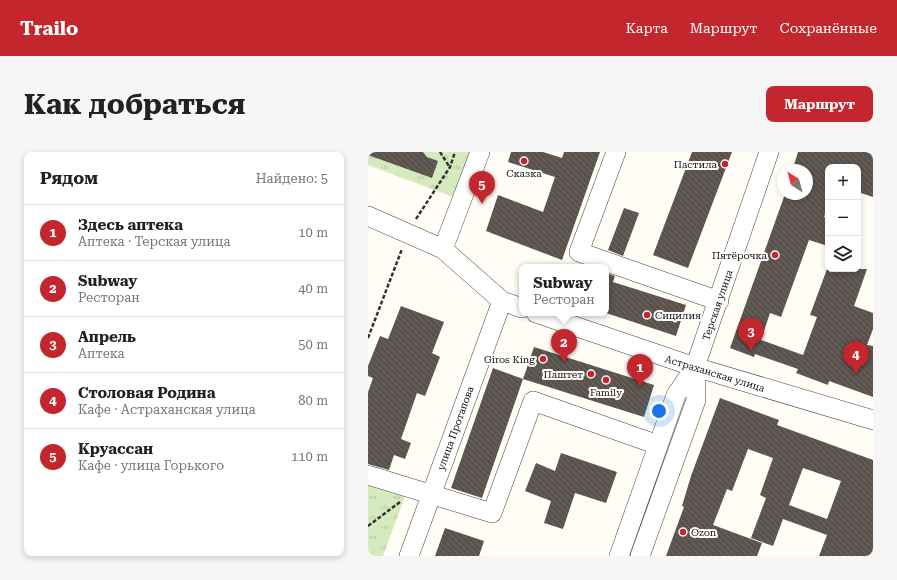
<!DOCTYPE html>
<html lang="ru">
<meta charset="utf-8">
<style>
body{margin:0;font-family:"Roboto Serif",serif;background:#f6f6f6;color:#222}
.controls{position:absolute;right:12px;top:12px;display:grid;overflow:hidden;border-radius:8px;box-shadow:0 2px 6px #0003}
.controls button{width:36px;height:36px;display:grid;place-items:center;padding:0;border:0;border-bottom:1px solid #e0e0e0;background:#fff;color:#222;font:20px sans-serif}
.compass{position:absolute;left:409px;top:12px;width:36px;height:36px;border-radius:50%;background:#fff;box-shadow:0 2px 6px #0003;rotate:324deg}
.you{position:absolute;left:291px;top:259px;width:14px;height:14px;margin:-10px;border:3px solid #fff;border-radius:50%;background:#1a73e8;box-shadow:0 0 0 6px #1a73e833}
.badge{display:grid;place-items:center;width:26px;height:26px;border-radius:50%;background:#c4262e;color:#fff;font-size:13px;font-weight:700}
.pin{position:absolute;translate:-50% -33px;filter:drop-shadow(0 1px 2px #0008)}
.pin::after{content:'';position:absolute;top:21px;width:14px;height:12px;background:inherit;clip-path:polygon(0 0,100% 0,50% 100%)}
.popup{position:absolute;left:151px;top:112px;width:90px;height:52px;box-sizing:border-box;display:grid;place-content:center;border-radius:8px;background:#fff;filter:drop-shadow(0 1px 3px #0005);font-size:13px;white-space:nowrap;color:#767676}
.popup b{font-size:15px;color:#222}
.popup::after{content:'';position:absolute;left:50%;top:100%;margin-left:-8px;border:8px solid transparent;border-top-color:#fff}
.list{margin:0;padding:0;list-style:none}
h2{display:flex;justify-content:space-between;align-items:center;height:52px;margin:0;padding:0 16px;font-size:17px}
h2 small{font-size:13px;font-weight:400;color:#767676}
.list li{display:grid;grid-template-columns:26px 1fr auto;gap:12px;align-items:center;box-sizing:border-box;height:56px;padding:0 16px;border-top:1px solid #e0e0e0}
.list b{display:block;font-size:15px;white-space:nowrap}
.list p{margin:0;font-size:13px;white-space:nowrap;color:#767676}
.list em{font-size:13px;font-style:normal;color:#767676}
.icon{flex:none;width:22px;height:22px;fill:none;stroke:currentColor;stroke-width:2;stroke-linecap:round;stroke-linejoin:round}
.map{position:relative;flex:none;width:505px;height:404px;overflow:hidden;border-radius:8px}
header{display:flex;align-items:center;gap:24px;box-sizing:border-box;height:56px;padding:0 20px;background:#c4262e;color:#fff}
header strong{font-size:19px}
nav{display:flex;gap:22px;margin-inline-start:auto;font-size:14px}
.intro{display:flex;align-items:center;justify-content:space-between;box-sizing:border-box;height:96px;padding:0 24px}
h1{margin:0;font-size:28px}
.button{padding:10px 18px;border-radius:8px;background:#c4262e;color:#fff;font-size:14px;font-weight:700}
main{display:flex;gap:24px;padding:0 24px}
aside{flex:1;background:#fff;border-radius:8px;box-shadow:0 2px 6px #0003}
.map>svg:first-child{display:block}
.park{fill:url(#park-tufts)}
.building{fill:url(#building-back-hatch);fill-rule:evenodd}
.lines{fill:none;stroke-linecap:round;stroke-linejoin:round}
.minor-casing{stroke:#444;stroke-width:20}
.path{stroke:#333;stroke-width:2.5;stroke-dasharray:4 2;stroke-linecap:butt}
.minor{stroke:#fff;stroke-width:19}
.poi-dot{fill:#c4262e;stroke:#fff;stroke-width:1.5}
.labels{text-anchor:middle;stroke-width:4;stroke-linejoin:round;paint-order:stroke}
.poi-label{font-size:10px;fill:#111;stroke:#fff;text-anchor:end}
.street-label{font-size:10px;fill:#111;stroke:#fff}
</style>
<header>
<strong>Trailo</strong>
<nav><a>Карта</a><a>Маршрут</a><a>Сохранённые</a></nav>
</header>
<div class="intro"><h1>Как добраться</h1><a class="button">Маршрут</a></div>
<main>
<aside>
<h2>Рядом<small>Найдено: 5</small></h2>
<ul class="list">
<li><span class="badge">1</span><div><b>Здесь аптека</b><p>Аптека · Терская улица</p></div><em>10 m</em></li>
<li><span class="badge">2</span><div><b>Subway</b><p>Ресторан</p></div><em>40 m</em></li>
<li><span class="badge">3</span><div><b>Апрель</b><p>Аптека</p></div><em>50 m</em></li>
<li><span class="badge">4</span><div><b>Столовая Родина</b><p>Кафе · Астраханская улица</p></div><em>80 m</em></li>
<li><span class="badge">5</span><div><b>Круассан</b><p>Кафе · улица Горького</p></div><em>110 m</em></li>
</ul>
</aside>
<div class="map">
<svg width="505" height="404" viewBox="0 0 505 404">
<defs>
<pattern id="park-tufts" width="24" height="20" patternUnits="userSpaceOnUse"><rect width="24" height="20" fill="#d5ebbd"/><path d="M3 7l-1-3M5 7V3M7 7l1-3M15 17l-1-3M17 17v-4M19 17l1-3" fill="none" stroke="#b6c8a1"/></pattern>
<pattern id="building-back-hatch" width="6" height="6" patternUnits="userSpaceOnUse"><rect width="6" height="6" fill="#5a524d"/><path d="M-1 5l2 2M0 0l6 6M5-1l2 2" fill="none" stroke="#6d6662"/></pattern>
</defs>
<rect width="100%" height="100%" fill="#fffdf5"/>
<!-- park -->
<path class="park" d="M0,0h112l-19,48 -93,-35z
M0,331l37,13 -22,60h-15z"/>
<!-- building -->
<path class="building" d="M0,0h55l4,5 11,4 -6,17 -64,-23z
M143,0h32l19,6 2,-6h36l-38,108 -76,-29 12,-36 45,17 12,-35 -47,-15z
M324,0h40l-44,116 -35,-13z
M430,0h69l6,2v43l-15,-5v-25h-30v38l-4,12 4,1v28l-19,-6 -28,77 -11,-4 -9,27 42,15 14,-38 -7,-2 17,-46h40l-13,37 19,7v16l-6,16 6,1v51l-44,-16 -1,4 -32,-12 2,-4 -43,-15 -1,3 -24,-9 55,-154h22v-24l-14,-2z
M256,56l15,5 -16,43 -15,-6z
M238,121l9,3 -2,6 73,23 -10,31 -70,-23z
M33,154l43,16 -12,31 8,4 -15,39 -8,-3 -16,46 10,4 -6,16 -11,-4 -5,15 -21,-6v-72l5,-14 -5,-2v-10l12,-30 8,3z
M166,195l120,38 -10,32 -121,-38z
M125,216l30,11 -41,119 -31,-10z
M352,246l59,22 -2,5 96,35v96h-54l8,-21 -44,-16 -10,27 -22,-8 15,-40 -6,-3 13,-37 -25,-9 -16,42 -5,-2 -14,36 49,18 -5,13h-91l18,-49 -2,-1 9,-30zM435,316l38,13 -14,38 -38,-14z
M193,301l56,19 -11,31 -31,-10 -12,36 -19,-6 7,-22 -26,-10 11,-28 19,8z
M77,376l39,13 -5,15h-44z"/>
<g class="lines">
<defs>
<path id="minor" d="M248,0l-37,100 140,49
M0,64l75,33 59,52 20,7
M75,97l37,-97
M168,161l159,54 178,53
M0,323l124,38 41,-112 125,44
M41,404l93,-255
M251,404l57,-161 19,-28 74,-215
M272,404l56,-156 -1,-33"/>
</defs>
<!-- minor casing -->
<use href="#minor" class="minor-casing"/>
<!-- path -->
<path class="path" d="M72,0l9,14
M48,67l34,-52 5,-15
M0,186l34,-89
M0,374l32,-24"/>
<!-- minor -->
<use href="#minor" class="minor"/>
</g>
<!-- markers -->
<g class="poi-dot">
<circle cx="156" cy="9" r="4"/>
<circle cx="357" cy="12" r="4"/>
<circle cx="407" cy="103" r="4"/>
<circle cx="279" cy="163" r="4"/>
<circle cx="175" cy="207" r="4"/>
<circle cx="223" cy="222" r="4"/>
<circle cx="238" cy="228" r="4"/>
<circle cx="315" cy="380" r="4"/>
</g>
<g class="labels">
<!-- poi labels -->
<g class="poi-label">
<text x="349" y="16">Пастила</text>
<text x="156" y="25" text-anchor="middle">Сказка</text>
<text x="399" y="107">Пятёрочка</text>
<text x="287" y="167" text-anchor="start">Сицилия</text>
<text x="167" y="211">Giros King</text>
<text x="215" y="226">Паштет</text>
<text x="238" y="244" text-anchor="middle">Family</text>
<text x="323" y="384" text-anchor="start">Ozon</text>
</g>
<!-- street labels -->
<g class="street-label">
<text transform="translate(349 153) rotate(-71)" y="4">Терская улица</text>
<text transform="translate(347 221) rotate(17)" y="4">Астраханская улица</text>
<text transform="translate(87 276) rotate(-70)" y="4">улица Протапова</text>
</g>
</g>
</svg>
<div class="controls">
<button>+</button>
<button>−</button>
<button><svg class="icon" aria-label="layers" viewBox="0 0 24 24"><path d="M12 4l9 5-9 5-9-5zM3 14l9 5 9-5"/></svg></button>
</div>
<svg class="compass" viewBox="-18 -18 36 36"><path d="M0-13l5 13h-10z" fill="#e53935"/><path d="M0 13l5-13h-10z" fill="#767676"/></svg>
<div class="you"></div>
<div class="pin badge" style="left:272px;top:235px">1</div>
<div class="pin badge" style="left:196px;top:210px">2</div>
<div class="popup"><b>Subway</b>Ресторан</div>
<div class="pin badge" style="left:383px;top:199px">3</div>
<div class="pin badge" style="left:488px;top:222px">4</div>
<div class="pin badge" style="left:114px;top:52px">5</div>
</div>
</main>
